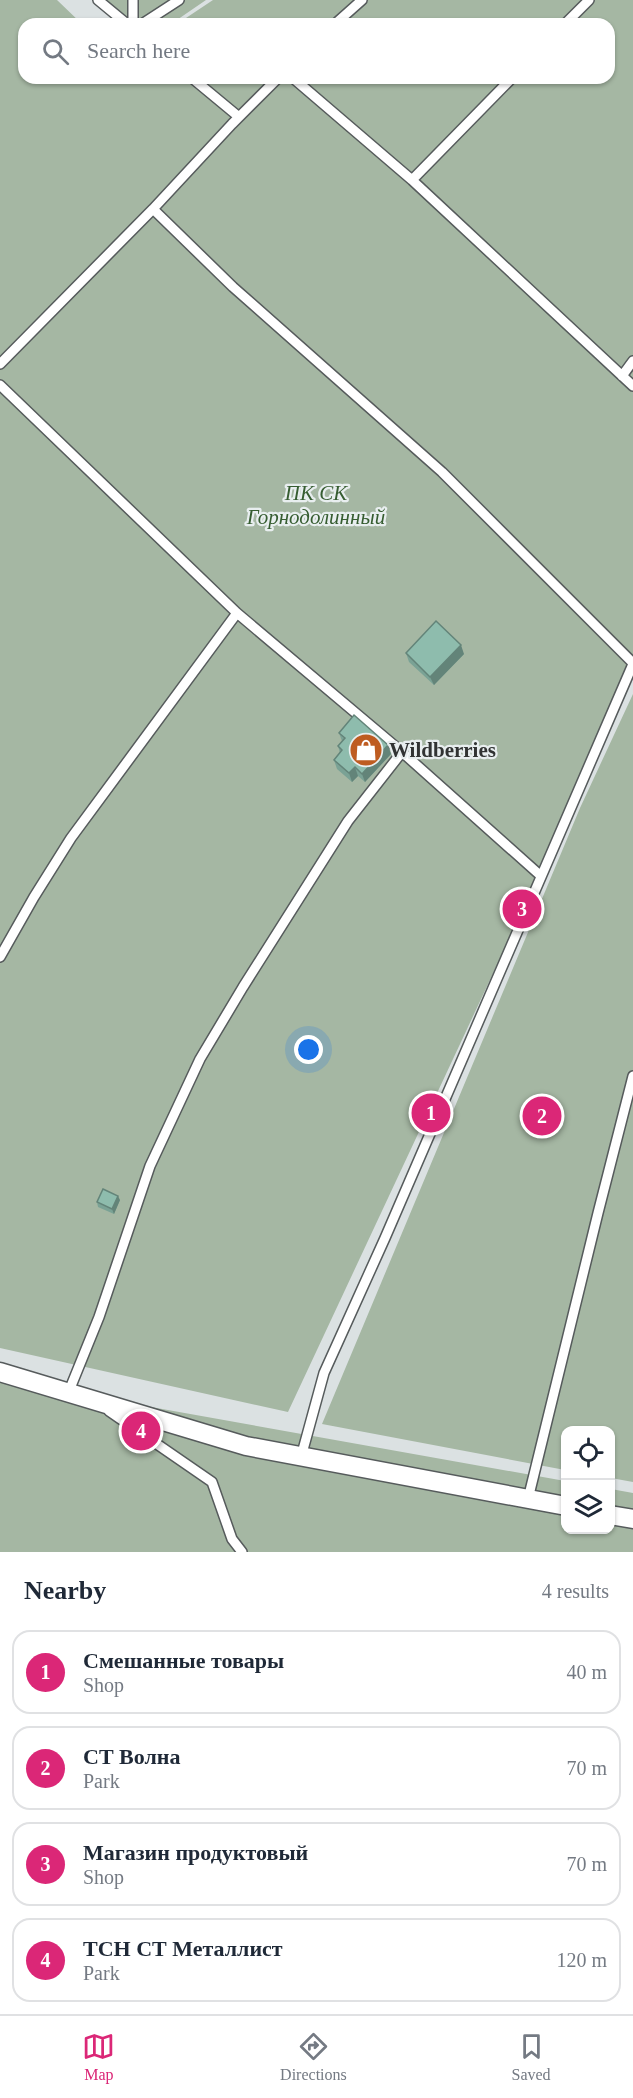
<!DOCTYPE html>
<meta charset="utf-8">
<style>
body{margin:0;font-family:Georgia,serif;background:#f6f6f7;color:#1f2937}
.controls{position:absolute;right:18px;bottom:18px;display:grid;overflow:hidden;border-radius:12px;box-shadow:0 2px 4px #0004}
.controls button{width:54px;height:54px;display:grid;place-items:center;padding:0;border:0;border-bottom:2px solid #e0e1e3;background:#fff;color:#1f2937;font:30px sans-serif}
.you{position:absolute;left:309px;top:1050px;width:21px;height:21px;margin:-15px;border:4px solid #fff;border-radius:50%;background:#1a73e8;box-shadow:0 0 0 9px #1a73e833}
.badge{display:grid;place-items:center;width:39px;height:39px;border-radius:50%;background:#db2777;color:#fff;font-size:20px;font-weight:700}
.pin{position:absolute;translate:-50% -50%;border:3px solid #fff;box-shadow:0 2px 6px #0006}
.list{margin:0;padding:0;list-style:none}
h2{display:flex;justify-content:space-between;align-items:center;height:78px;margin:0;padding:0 24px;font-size:26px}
h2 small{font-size:20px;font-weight:400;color:#747a83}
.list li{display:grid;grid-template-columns:39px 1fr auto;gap:18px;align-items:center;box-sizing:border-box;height:84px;margin:0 12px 12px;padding:0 12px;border:2px solid #e0e1e3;border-radius:18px}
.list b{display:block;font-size:22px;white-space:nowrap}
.list p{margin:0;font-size:20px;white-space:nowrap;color:#747a83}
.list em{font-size:20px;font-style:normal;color:#747a83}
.icon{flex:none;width:33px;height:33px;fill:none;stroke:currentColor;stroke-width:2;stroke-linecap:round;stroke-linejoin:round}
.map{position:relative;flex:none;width:633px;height:1552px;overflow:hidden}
.search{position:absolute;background:#fff;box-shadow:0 2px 4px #0004;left:18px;right:18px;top:18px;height:66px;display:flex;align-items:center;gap:15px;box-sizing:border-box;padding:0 21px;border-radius:18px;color:#747a83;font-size:22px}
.sheet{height:462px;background:#fff}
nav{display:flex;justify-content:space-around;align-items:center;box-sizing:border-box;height:84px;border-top:2px solid #e0e1e3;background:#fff;font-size:16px;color:#747a83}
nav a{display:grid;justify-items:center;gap:3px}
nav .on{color:#db2777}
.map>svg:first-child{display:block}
.green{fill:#a5b7a3}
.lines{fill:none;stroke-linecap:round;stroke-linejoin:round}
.lane-casing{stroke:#565b5c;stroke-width:12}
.street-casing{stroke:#565b5c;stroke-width:21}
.lane{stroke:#fff;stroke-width:9}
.street{stroke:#fff;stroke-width:18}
.wall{fill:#7aa295}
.shaded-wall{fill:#638479}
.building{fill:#8ebcad;stroke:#638479;stroke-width:1.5}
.labels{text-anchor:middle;stroke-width:4.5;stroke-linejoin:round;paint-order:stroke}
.park-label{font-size:21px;font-style:italic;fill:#365d31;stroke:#e8eeef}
.poi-label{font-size:21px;font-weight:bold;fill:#313333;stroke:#e8eeef;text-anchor:start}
</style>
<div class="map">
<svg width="633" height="1552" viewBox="0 0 633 1552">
<rect width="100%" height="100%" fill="#dbe1e2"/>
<!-- green -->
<path class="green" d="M0,0h57l25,24h-58v54h585v-54h-432l36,-24h420v674l-345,738 -288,-64z
M93,0h113l-35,24h-46z
M633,694v788l-22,-4 -1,-48h-44l-1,40 -243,-46 258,-616z
M0,1380l565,101 1,49h44l1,-41 22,4v59h-633z"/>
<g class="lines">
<defs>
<path id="lane" d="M98,0l29,24
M133,0v24
M142,24l37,-24
M335,24l27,-24
M565,24l24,-24
M192,78l47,39
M293,78l119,102 221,206
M412,180l100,-102
M153,209l80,78 209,185 191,191
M0,364l153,-155 79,-85 46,-46
M622,376l11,-15
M0,385l237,228 165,139 139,124
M0,957l34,-60 37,-59 166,-225
M69,1391l30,-74 51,-151 50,-107 43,-72 105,-166 54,-69
M109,1411l103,71 20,57 10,13
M301,1457l23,-84 61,-135 248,-574
M528,1499l70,-286 35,-137"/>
<path id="street" d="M0,1372l246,74 320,60
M610,1515l23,4"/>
</defs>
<!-- lane casing -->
<use href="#lane" class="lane-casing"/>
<!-- street casing -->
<use href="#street" class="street-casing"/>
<!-- lane -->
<use href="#lane" class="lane"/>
<!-- street -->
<use href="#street" class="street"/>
</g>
<!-- wall -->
<path class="wall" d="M406,653l58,1 -30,31 -25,-23z
M339,733l52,21 -26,28 -7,-6 -6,6 -15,-13 -3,-9 6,-7 -2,-7 4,-5z
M120,1200l-6,14 -16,-7 -1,-5z"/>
<!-- shaded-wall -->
<path class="shaded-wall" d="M461,645l3,9 -30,31 -4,-8z
M388,745l3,9 -26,28 -3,-8z
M355,767l3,9 -6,6 -3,-9z
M118,1196l2,4 -6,14 -2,-5z"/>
<!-- building -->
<path class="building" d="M436,621l25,24 -31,32 -24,-24z
M354,715l34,30 -26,29 -7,-7 -6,6 -15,-13 8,-10 -4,-4 7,-8 -6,-5z
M103,1189l15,7 -6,13 -15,-7z"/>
<!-- icons -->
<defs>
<symbol id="shop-disc" viewBox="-11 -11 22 22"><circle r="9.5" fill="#be5c21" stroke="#e8eeef"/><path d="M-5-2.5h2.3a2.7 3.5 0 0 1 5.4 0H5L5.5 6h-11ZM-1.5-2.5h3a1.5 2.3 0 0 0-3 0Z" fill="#fff"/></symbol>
</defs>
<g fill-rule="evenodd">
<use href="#shop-disc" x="347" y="731" width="38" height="38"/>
</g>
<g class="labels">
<!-- park labels -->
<g class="park-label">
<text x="316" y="500">ПК СК<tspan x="316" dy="24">Горнодолинный</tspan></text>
</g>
<!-- poi labels -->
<g class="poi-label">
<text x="389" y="757">Wildberries</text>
</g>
</g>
</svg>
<div class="controls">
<button><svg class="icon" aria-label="locate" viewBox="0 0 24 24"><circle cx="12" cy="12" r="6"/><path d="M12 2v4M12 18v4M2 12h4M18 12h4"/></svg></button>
<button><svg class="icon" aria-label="layers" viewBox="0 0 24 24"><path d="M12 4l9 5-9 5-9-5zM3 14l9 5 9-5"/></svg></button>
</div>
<div class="you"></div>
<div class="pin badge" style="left:431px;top:1113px">1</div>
<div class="pin badge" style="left:542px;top:1116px">2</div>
<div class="pin badge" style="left:522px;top:909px">3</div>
<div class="pin badge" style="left:141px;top:1431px">4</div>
<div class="search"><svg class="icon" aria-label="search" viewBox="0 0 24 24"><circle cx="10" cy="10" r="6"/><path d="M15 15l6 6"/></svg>Search here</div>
</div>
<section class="sheet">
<h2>Nearby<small>4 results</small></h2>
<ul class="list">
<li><span class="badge">1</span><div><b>Смешанные товары</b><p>Shop</p></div><em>40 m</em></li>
<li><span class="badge">2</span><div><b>СТ Волна</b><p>Park</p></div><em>70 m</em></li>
<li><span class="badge">3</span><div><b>Магазин продуктовый</b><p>Shop</p></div><em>70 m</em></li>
<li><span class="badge">4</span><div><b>ТСН СТ Металлист</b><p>Park</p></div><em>120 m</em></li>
</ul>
</section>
<nav>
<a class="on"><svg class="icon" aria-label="map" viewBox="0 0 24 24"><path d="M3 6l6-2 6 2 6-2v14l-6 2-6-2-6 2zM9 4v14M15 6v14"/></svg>Map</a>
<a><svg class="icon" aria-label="directions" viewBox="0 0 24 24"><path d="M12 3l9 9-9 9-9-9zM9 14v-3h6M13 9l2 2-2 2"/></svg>Directions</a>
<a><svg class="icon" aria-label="saved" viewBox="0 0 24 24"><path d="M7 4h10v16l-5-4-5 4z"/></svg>Saved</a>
</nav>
